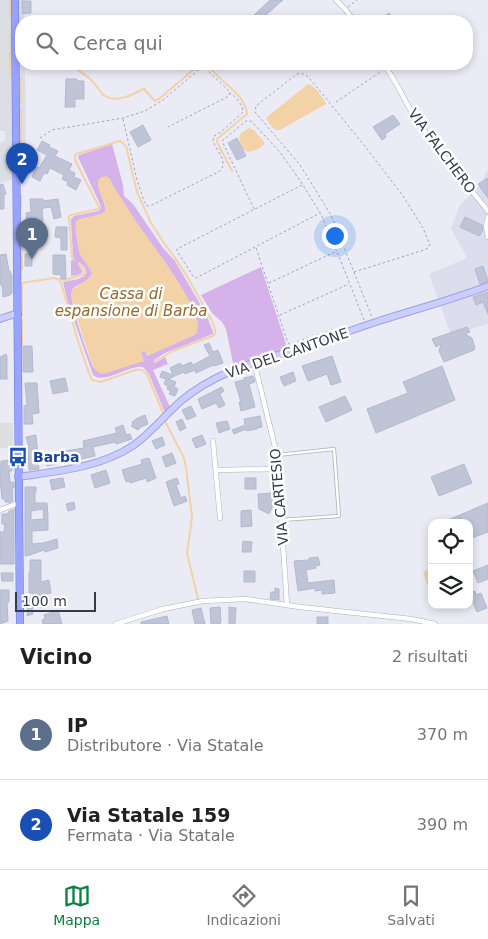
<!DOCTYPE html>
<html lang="it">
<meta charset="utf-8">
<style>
body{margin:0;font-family:"DejaVu Sans",sans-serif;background:#f2f2f2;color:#202124}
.controls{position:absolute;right:15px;bottom:15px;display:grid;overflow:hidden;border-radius:10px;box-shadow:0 2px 8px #0003}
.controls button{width:45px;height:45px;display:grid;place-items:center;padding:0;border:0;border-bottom:1px solid #e0e0e0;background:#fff;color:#202124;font:25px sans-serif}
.scale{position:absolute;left:15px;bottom:12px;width:81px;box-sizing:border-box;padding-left:5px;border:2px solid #373b49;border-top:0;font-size:14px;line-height:18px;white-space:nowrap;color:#373b49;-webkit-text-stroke:4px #fff;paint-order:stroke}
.you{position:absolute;left:334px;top:235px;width:18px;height:18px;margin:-12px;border:4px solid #fff;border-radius:50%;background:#1a73e8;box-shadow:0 0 0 8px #1a73e833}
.badge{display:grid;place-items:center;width:32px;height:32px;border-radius:50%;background:#0b8043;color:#fff;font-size:16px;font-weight:700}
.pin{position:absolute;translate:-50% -41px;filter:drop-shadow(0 1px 2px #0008)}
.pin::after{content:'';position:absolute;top:26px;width:18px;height:15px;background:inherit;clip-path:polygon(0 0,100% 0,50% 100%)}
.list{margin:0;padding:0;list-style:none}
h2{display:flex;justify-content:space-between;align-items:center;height:65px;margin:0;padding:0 20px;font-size:21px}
h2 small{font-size:16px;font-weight:400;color:#757577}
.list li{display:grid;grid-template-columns:32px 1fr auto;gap:15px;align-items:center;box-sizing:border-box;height:90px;padding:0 20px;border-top:1px solid #e0e0e0}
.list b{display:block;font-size:19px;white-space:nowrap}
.list p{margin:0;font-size:16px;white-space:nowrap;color:#757577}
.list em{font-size:16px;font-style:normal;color:#757577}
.icon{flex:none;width:28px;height:28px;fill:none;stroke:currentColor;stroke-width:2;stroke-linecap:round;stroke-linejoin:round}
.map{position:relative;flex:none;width:488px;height:624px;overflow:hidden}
.search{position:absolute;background:#fff;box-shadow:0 2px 8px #0003;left:15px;right:15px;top:15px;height:55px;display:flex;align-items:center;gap:12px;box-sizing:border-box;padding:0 18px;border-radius:20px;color:#757577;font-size:19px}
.sheet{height:245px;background:#fff}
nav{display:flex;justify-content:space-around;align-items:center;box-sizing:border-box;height:70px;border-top:1px solid #e0e0e0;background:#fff;font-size:14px;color:#757577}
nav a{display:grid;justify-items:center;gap:2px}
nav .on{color:#0b8043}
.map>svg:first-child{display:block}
.residential{fill:#dcdeed}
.industrial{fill:#dbdee5}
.green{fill:#d5b2e9;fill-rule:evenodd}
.parking{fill:#dedfe3}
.water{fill:#f2d2a6}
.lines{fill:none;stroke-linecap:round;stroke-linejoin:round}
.stream{stroke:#f2d2a6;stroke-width:2}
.building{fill:#bfc4d7;stroke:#b2b9d2;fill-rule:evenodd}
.lane-casing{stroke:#acafc1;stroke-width:4}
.street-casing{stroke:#acafc1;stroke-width:5.5}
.secondary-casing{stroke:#9da3db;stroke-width:8}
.primary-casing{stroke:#6777e5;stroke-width:8}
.path{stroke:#9da4c3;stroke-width:1;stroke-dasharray:2.5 2.5;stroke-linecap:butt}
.lane{stroke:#fff;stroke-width:2.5}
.street{stroke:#fff;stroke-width:4.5}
.secondary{stroke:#c9cdff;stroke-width:6}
.primary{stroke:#98a4ff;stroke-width:7}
.labels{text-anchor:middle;stroke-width:5;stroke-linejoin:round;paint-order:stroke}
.street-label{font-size:14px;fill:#373b49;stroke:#fff}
.transit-label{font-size:14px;font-weight:bold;fill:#164399;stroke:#fff;text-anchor:start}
.water-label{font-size:15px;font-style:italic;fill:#966a28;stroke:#fff}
</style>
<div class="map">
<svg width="488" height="624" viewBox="0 0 488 624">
<rect width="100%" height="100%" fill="#eaebf5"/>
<!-- residential -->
<path class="residential" d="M488,169v155l-37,11 -22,-61 38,-16 -16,-30 9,-23 20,-20z"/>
<!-- industrial -->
<path class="industrial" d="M0,0h26l-2,2v19h-3v43h4l1,111 -26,8v-40l5,-2v-10h-5z"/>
<!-- green -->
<path class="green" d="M112,144l11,41 1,11 9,8 30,44 12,13 32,55 6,16v2l-48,19 -11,7 1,3 10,-6 3,7 -15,6 18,39 -6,4 -16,-39 -6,-7c-15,-2 -38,18 -50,8l-25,-72 -5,-21c11,-2 36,-5 16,-20l-1,2 5,8 -5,3 -7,1v-15l3,-3 -1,-2 -2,-37 3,-3 24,-5c3,-2 3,-4 2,-7l-22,-47 1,-2zM102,177l8,2 3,7 23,36 33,46 28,64 -3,3 -47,21 -2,-6 -4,2 2,9 -50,6c-5,-12 -25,-67 -21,-76 4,-9 15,-6 20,-18 -3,-7 -7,-11 -11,-17 -3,-7 -6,-27 -5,-35l25,-7 4,-2c2,-13 -13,-25 -3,-35z
M261,267l26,80 -1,2 -52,19 -8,-39 -4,-7 -10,-9 -11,-18z"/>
<!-- parking -->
<path class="parking" d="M0,19h9v57h-9z
M0,423h13v25h-13z"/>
<!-- water -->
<path class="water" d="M308,84c8,2 13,13 18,19v1l-46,26h-5l-9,-11 1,-2z
M249,128l5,2 10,12v2c-4,5 -10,7 -16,8l-5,-3 -4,-11 2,-5z
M106,176l4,3 3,7c13,20 26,41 41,61 14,20 37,50 43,73 2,6 1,11 -3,15l-47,21 -3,-6 -3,2 3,9 -41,13 -4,-1 -6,-6 -20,-61 -2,-12c5,-12 16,-9 21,-21 -3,-7 -7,-11 -11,-17 -3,-5 -6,-29 -5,-35 9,-6 20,-3 29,-9 0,-4 1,-4 0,-8 -3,-9 -15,-26 1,-28z
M432,568v15l-5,1 -4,-12z"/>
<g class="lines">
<!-- stream -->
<path class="stream" d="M10,1v17
M21,22v1
M10,53v20l2,2
M70,64c7,6 16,10 22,17 5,4 7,11 13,15 12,7 27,-1 38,-7h1l11,12 4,-2 41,-35
M206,64c6,5 11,12 17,17 10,9 23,19 24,33l-30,25v3l15,29
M20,79l1,1v23
M21,146v-36
M21,195v11
M22,246v24
M74,260l-2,-3 -3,-40 2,-2 27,-6 1,-2 -24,-47v-4l1,-2 44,-13 6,5 11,46 14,31 13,20 9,12 15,23 24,43 3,8v5l-2,2 -38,14 -21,12
M58,279l8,1 18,-6 1,-4 -6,-6
M22,316v-33l32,-5 4,1 3,4 17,58 12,35 2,4 9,2 34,-12c6,-1 8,0 12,4l16,39
M22,345v-25
M166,423l18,35 2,9 6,50 -5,36 11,46"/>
</g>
<!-- building -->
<path class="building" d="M270,0h13l-24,21h-1l-5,-5z
M22,1h9v12l-9,1z
M389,13l5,8h-7l-3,-4z
M66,79h11v2h7v18h-9v8h-10z
M393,115l7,9 -15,10 1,3 -4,3 -9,-13z
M143,125l8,15 -13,7 -8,-15z
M237,138l9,18 -9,4 -9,-17z
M42,141l8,4 -1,2 9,4 -3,5 17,8 -3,6 6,3 -1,4 7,3 -5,10 -9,-5 1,-3 -6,-3 2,-4 -14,-7 -3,6 -3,-1 -4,8 -8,-4 4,-10 3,1 8,-13 -10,-5z
M488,178v20l-10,-14z
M3,184l3,10 -2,1v14h-4v-24z
M30,199h13v2l15,-2 3,18 -7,2 -3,-12 -7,1 -2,1 1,13 -16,4 -1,-13 5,-1z
M465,217l17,8 1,5 -4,6 -19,-9z
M56,227h11v23h-6v-12l-6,-1z
M6,254l3,17h1l2,5v17l-2,2 -7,2 -1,-13 -2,1v-30z
M25,254h7v12h-7z
M53,255h12l1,24h-5v-4l-8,-1z
M483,266l5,15 -8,3 -5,-15z
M488,292v22l-5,-12 -7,3 -3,-8z
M467,327l3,5 -5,2 7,4 3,10 -1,2 -30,12 -5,-11 2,-7 -5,3 -4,-8z
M209,343l4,9 5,-2 5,13 -9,3 -1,-1 -17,8 -1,-3 -10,4 -1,-2 -16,7 8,3 -2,5 4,2 -3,7 -6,-2 2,-3 -4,-2 1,-3 -4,-2 2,-5 -6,-2 2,-6 11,4 -3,-7 10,-5 2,3 9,-4 2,3 17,-9 -6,-11z
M23,346h9l1,26h-10z
M6,354l1,3v22h-7v-22z
M332,356l9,26 -10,3 -4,-11 -19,7 -6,-15z
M442,366l13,34 -79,33 -9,-24 41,-16 -5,-11z
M293,372l3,9 -12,5 -4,-9z
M253,376l2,6 -6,2 6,23 -14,4 -2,-9h2l-6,-20 9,-2v-2z
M65,378l3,13 -15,3 -3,-13z
M25,383h12l2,30 -7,1 1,10h-9v-18l3,-1z
M222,387l2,4 -4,3 5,11 -6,3 -3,-5 -14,6 -4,-10z
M345,396l7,14 -26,12 -7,-15z
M191,406l5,10 -9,4 -5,-10z
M145,415l3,9 -7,3 -3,3 -7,-4 2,-2 -1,-2 4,-3z
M260,416l2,11 -5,1v1l-11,2v-2l-12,5 -2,-4 13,-5 -1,-6z
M182,419l4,9 -6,3 -4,-9z
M227,421l3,8 -11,4 -3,-10z
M123,425l3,10 4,-1 2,5 -16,5 -1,-2 -22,5 2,9 -48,10 -1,-10 12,-2v-2l26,-4 -1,-7 34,-8 -2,-5z
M36,435l3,34 -10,1 -1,-23h1l-3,-10z
M202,435l4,9 -10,4 -4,-9z
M162,437l3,8 -9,4 -4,-8z
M172,453l4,10 -10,4 -4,-10z
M149,458l7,20 -9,4 -1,-4 -16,5v-2l-4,1 -4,-12 20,-6 -1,-4z
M12,460v11h-3l1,11h4v6h-2l1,13 -5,2v-1h-3v-3h-3l-1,-11h-1l1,-27z
M464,464l8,19 -33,13 -8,-19z
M106,470l4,13 -15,5 -4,-13z
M63,478l2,9 -13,3 -2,-10z
M177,478l2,6 -3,1 5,13 4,-2 2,5 -13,5 -8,-24z
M245,478h11v11h-11z
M25,487h11v5h-1v11h12l1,13v14l-16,1v13l11,-1 14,-4 1,9 -13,4 -1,-2 -14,5 -5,1zM43,509l1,10 -13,1v-9z
M272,493l1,13 -4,8 -10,-5 -1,-15z
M74,502l1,7 -7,2 -2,-7z
M488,503v29l-19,7v-16h-28z
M14,509v55h-14v-32h4l1,-8h-3v-10h6v-2z
M251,510l1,16 -11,1v-16z
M243,541l9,1 -1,10h-9z
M318,557l2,8 -5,1 1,2 -10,2 2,13 26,-3 1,13 -13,1v-4l-7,1v-3l-17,3 -4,-30 15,-1v-2z
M30,560h11v22l8,-2 2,13 -13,3v10l-5,-13h-4v-20h1z
M488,565v14l-10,4 -5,-12z
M244,571h11v11h-11z
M1,573h12v8h-11z
M275,588l4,1v11l-9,-1 1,-7h4z
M0,590h9v12h-2l1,19 -8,3z
M475,591l1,4 5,-2 6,15 -10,4 -8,-19z
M29,598h3l1,16 -6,2z
M220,607l1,15 -1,1v1h-9l-1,-16z
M229,607l7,1 -1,16h-6z
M201,608l4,16h-10l-3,-14z
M58,610l4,14h-19l-1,-4 3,-1 -1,-4z
M167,616l2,8h-28v-2z
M317,617h11v7h-11z"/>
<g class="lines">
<defs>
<path id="lane" d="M277,455l57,-6 5,67 -58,4"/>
<path id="street" d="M336,0l9,9 9,12
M383,64c14,16 20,36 32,53 22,33 48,63 73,94
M488,217l-2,9 2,11
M254,362l23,93 10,150
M213,441l7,77
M216,470l62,-1
M0,510l19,-7
M116,624l47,-15 40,-8 42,-2 55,8 111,12 24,5"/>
<path id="secondary" d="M0,319l15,-5 3,1
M18,477c40,-6 82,-9 116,-32 18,-13 31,-30 47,-44 14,-12 32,-22 48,-29 23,-10 48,-17 72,-24 25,-8 50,-18 75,-26 37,-12 75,-22 112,-36"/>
<path id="primary" d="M15,0l5,624"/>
</defs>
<!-- lane casing -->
<use href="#lane" class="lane-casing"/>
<!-- street casing -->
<use href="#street" class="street-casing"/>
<!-- secondary casing -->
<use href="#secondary" class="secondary-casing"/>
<!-- primary casing -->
<use href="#primary" class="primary-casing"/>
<!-- path -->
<path class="path" d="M348,7l9,-7
M336,102l46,-31
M123,119l14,61 7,21 3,5 5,-1 68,-34c8,-8 -1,-18 -6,-27l-1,-3 1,-5 7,-4 22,-20c0,-7 -7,-15 -13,-19
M40,138l12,-8 71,-12 22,-7 18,-11 39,-33 5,3 23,22 -1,4 -61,31
M302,185l-125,64v2l16,25 3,2 2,-1 122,-64
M254,209l-32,-68 24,-20h4l2,1 27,29 20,28 22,35 19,45 24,61
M256,248l32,95 2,1 51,-17
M354,272l70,-22 4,-2 2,-3 -7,-17 -20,-32 -39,-51 -53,-65 -5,-5 -6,-2 -3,1 -41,32 -1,6 45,53 31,50 41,102
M269,283l68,-32
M280,315l69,-31"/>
<!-- lane -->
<use href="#lane" class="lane"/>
<!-- street -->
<use href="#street" class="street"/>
<!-- secondary -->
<use href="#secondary" class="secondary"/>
<!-- primary -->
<use href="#primary" class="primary"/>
</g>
<!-- icons -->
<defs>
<symbol id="bus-bare" viewBox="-9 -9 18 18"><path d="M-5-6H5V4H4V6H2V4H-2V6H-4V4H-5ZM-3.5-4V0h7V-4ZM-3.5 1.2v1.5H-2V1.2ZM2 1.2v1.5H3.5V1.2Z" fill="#1a4fb4" stroke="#fff" stroke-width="2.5" paint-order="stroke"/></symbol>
</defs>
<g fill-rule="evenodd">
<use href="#bus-bare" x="4" y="443" width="28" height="28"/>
</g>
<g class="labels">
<!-- street labels -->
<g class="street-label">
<text transform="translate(442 151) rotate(53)" y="5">VIA FALCHERO</text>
<text transform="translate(287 353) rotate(-19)" y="5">VIA DEL CANTONE</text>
<text transform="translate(279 497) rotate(-95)" y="5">VIA CARTESIO</text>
</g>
<!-- transit labels -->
<g class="transit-label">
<text x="33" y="462">Barba</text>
</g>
<!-- water labels -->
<g class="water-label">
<text x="131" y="299">Cassa di<tspan x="131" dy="17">espansione di Barba</tspan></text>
</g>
</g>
</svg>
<div class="controls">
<button><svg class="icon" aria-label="locate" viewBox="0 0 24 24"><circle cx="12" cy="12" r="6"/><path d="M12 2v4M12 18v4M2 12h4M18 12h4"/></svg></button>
<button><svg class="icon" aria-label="layers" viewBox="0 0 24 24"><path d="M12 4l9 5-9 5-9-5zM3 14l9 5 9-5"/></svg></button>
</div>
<div class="scale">100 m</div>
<div class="you"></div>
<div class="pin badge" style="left:32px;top:259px;background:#5c6f8a">1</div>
<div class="pin badge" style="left:22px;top:184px;background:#1a4fb4">2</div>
<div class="search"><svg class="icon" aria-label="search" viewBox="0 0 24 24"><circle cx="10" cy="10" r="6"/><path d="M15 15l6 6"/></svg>Cerca qui</div>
</div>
<section class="sheet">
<h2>Vicino<small>2 risultati</small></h2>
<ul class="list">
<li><span class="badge" style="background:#5c6f8a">1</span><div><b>IP</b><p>Distributore · Via Statale</p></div><em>370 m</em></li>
<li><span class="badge" style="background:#1a4fb4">2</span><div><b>Via Statale 159</b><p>Fermata · Via Statale</p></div><em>390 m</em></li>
</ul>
</section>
<nav>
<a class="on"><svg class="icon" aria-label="map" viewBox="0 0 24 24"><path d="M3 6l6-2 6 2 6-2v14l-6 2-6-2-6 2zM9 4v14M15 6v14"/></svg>Mappa</a>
<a><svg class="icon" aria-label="directions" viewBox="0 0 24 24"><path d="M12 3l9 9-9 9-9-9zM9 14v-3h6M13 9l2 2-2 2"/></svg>Indicazioni</a>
<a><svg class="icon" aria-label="saved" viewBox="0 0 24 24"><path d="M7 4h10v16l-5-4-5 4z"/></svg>Salvati</a>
</nav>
